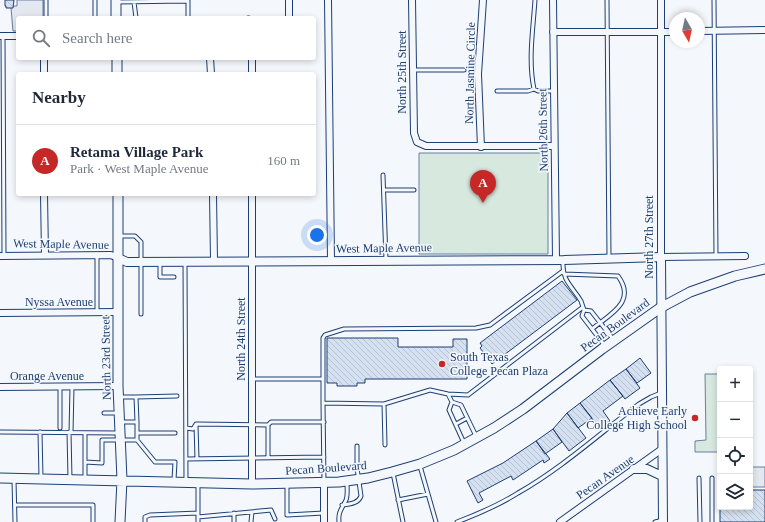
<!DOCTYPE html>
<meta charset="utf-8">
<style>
body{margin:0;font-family:"Times New Roman",serif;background:#f2f2f3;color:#1f2937}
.controls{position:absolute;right:12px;bottom:12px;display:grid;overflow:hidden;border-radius:4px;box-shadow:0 2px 6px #0003}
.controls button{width:36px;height:36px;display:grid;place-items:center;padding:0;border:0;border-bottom:1px solid #e0e1e3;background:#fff;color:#1f2937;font:20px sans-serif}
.compass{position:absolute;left:669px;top:12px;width:36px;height:36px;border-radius:50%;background:#fff;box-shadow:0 2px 6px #0003;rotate:171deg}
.you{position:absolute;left:317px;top:235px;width:14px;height:14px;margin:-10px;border:3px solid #fff;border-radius:50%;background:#1a73e8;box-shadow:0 0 0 6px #1a73e833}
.badge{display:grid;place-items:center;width:26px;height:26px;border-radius:50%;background:#c62828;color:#fff;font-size:13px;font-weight:700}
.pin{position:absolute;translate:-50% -33px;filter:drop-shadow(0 1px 2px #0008)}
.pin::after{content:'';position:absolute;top:21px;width:14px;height:12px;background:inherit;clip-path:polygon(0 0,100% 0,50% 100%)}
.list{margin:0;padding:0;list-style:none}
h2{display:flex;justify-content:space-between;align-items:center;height:52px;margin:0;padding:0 16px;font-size:17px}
h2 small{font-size:13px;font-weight:400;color:#747a83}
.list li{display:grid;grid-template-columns:26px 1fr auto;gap:12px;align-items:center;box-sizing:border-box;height:72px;padding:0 16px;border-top:1px solid #e0e1e3}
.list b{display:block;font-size:15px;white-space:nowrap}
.list p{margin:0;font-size:13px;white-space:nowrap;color:#747a83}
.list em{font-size:13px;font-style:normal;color:#747a83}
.icon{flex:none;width:22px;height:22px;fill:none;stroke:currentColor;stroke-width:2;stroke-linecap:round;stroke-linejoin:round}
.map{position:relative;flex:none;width:765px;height:522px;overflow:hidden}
.search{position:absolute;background:#fff;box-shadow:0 2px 6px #0003;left:16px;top:16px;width:300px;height:44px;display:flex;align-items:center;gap:10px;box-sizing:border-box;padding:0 14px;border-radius:4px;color:#747a83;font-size:15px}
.panel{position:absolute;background:#fff;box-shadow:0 2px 6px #0003;left:16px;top:72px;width:300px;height:124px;border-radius:4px}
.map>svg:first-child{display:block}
.park{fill:#d7e8df;stroke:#687fa3}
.parking{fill:#e3e8f0;stroke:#687fa3}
.building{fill:url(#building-back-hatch);stroke:#1d3f73}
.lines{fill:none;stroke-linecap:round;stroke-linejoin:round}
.service-casing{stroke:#1d3f73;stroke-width:5}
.minor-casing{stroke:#1d3f73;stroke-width:8}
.tertiary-casing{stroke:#1d3f73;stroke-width:10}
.secondary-casing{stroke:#1d3f73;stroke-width:11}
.service{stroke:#f4f7fb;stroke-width:3}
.minor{stroke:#f4f7fb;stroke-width:6}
.tertiary{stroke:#f4f7fb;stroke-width:8}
.secondary{stroke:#f4f7fb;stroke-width:9}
.poi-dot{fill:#c62828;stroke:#f4f7fb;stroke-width:1.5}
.labels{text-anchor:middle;stroke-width:3;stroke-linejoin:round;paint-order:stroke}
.street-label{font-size:12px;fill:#1d3f73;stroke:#f4f7fb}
.poi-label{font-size:12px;fill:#1d3f73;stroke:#f4f7fb;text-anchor:start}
</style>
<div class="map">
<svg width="765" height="522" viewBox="0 0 765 522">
<defs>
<pattern id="building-back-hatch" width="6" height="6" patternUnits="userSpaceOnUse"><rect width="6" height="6" fill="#d5e0f0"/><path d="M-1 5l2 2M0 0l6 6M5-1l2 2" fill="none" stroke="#b6c1d1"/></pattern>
</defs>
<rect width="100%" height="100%" fill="#f4f7fb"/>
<!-- park -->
<path class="park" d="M419,153h129v101h-129z
M705,374h15v78h-25v-11l11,-1z"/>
<!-- parking -->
<path class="parking" d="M17,0h26v18h-25v13h-5l-2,-23 2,-2h4z
M750,467h15v20h-15z"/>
<!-- building -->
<path class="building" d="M5,0h9l-1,8h-7v-2h-1z
M562,281l15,19 -85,64 -12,-16 2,-2 -2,-3z
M327,338h71v9h55v-8h14v40h-102v4h-8v3h-20v-3h-10z
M640,358l11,15 -14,10 -11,-14z
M626,369l14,19 -15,11 -15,-19z
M610,380l13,16 -20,15 7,10 -10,8 -20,-26z
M580,403l12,15 -14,10 -11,-15z
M567,413l19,25 -17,13 -16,-22z
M553,429l9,13 -17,12 -9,-13z
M536,441l14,18 -6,4 -1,-3 -30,20 -2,-4 -32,17 4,7 -5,3 -11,-22 36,-18z
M750,490h15v32h-45v-31v16h30z"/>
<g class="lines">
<defs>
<path id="service" d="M46,0v18
M95,0v18
M535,0c-2,30 -7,60 -1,89l4,2h15
M607,0l2,258
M714,0l2,256
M117,2l71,-1v17
M134,2l2,16
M248,18h1
M3,36l1,219
M413,70h51
M497,91h31l6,-2
M383,175l3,85
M384,190h30
M120,236h15l6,6v72
M185,262l1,220
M563,262c-1,19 9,24 18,39 1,3 2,6 3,9l7,1 22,28
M160,263v14h14
M564,274l54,2c19,26 -8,38 -26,53
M584,310l-2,6 23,30
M97,311v-56
M252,379h71
M448,394l4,8 -3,8 15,33
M119,397h17l1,25h-16
M136,397l41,-1
M452,402l9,3 15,31
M323,403v-65l2,-3 19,-6 132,-1 14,-3 73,-54
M384,404l1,41
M104,413h13
M137,422v18
M456,424l11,-6
M196,425l1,34
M268,425v33
M60,428v-41
M186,428l7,1 3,-5 72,1 3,-3h53
M0,432l118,1
M40,432l1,46
M69,432l1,47
M71,433l1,-46
M85,433v29
M137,433h38
M186,459l138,-2
M420,466l16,56
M393,473l10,49
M699,478l1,44
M712,478v44
M85,479v-17l17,1v-23h35l18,22h20l-1,18
M14,480l1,42
M324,482l-1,-79 61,1 46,-14 18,4 20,1 115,-88
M198,484v38
M287,484v31l37,-2
M398,500l30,-6
M15,505h78v17
M342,505c7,-1 16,-1 19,-9l-4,-28v-22
M234,513v9
M198,517l73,-7 4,9
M145,522v-5l5,-2 48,-2
M251,522l1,-10
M339,522c-1,-11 3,-13 7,-22 2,-5 1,-12 1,-17
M457,522c21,-8 42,-17 61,-29 44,-25 81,-59 121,-89l12,-7 10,-4
M655,522l8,-2"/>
<path id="minor" d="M328,0l3,261
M412,0l2,133 3,9 9,4h128
M553,0l3,259
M661,0v257l84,-1
M289,18v-18
M699,31l66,-1
M553,32h122
M0,36h18
M44,58v16
M210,58l1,16
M252,58v16
M481,147l-3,-73 5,-74
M44,194l1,61
M213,194l1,67
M252,194v290
M0,256l111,-1 7,3
M0,313l117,-1
M0,387l118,-1
M324,522v-40
M560,522l102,-73"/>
<path id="tertiary" d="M118,258l9,4 437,-2 97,-3 2,265
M634,469h13l15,7"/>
<path id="secondary" d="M116,0v18
M117,58v16
M118,194v192l4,94 -2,42
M0,478l252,6 87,-2 29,-4 24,-6 28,-8 34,-14 40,-22 29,-19 79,-60 58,-41 30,-16 45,-16 30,-7"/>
</defs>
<!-- service casing -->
<use href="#service" class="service-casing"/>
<!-- minor casing -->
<use href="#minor" class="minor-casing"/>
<!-- tertiary casing -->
<use href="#tertiary" class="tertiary-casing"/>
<!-- secondary casing -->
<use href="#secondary" class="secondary-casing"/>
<!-- service -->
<use href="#service" class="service"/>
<!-- minor -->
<use href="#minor" class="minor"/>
<!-- tertiary -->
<use href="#tertiary" class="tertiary"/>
<!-- secondary -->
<use href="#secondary" class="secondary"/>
</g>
<!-- markers -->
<g class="poi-dot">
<circle cx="442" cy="364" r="4"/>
<circle cx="695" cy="418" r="4"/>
</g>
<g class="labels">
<!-- street labels -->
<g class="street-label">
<text transform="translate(402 72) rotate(-90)" y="4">North 25th Street</text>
<text transform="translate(470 73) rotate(-89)" y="4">North Jasmine Circle</text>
<text transform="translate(543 130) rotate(-91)" y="4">North 26th Street</text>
<text transform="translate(649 237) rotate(-90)" y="4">North 27th Street</text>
<text transform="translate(61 244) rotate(1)" y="4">West Maple Avenue</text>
<text transform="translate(384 248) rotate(-1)" y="4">West Maple Avenue</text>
<text x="59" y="306">Nyssa Avenue</text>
<text transform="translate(615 325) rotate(-36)" y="4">Pecan Boulevard</text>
<text transform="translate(241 339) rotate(-90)" y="4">North 24th Street</text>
<text transform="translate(106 358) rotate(-91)" y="4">North 23rd Street</text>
<text x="47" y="380">Orange Avenue</text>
<text transform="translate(326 468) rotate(-4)" y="4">Pecan Boulevard</text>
<text transform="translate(605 477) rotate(-35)" y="4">Pecan Avenue</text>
</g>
<!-- poi labels -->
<g class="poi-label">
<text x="450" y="361">South Texas<tspan x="450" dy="14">College Pecan Plaza</tspan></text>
<text x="687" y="415" text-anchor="end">Achieve Early<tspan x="687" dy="14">College High School</tspan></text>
</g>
</g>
</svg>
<div class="controls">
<button>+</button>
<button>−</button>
<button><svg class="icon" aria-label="locate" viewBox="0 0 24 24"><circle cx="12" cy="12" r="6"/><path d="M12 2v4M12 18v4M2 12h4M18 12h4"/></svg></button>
<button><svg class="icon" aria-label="layers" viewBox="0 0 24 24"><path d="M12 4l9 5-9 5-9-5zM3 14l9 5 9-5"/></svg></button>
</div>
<svg class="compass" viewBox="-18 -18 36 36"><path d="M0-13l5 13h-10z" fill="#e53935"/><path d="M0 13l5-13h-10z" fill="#747a83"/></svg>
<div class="you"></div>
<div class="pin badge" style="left:483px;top:203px">A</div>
<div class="search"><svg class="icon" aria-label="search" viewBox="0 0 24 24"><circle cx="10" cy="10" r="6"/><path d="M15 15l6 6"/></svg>Search here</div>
<section class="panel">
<h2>Nearby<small></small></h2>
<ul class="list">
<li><span class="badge">A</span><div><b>Retama Village Park</b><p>Park · West Maple Avenue</p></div><em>160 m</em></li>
</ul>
</section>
</div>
